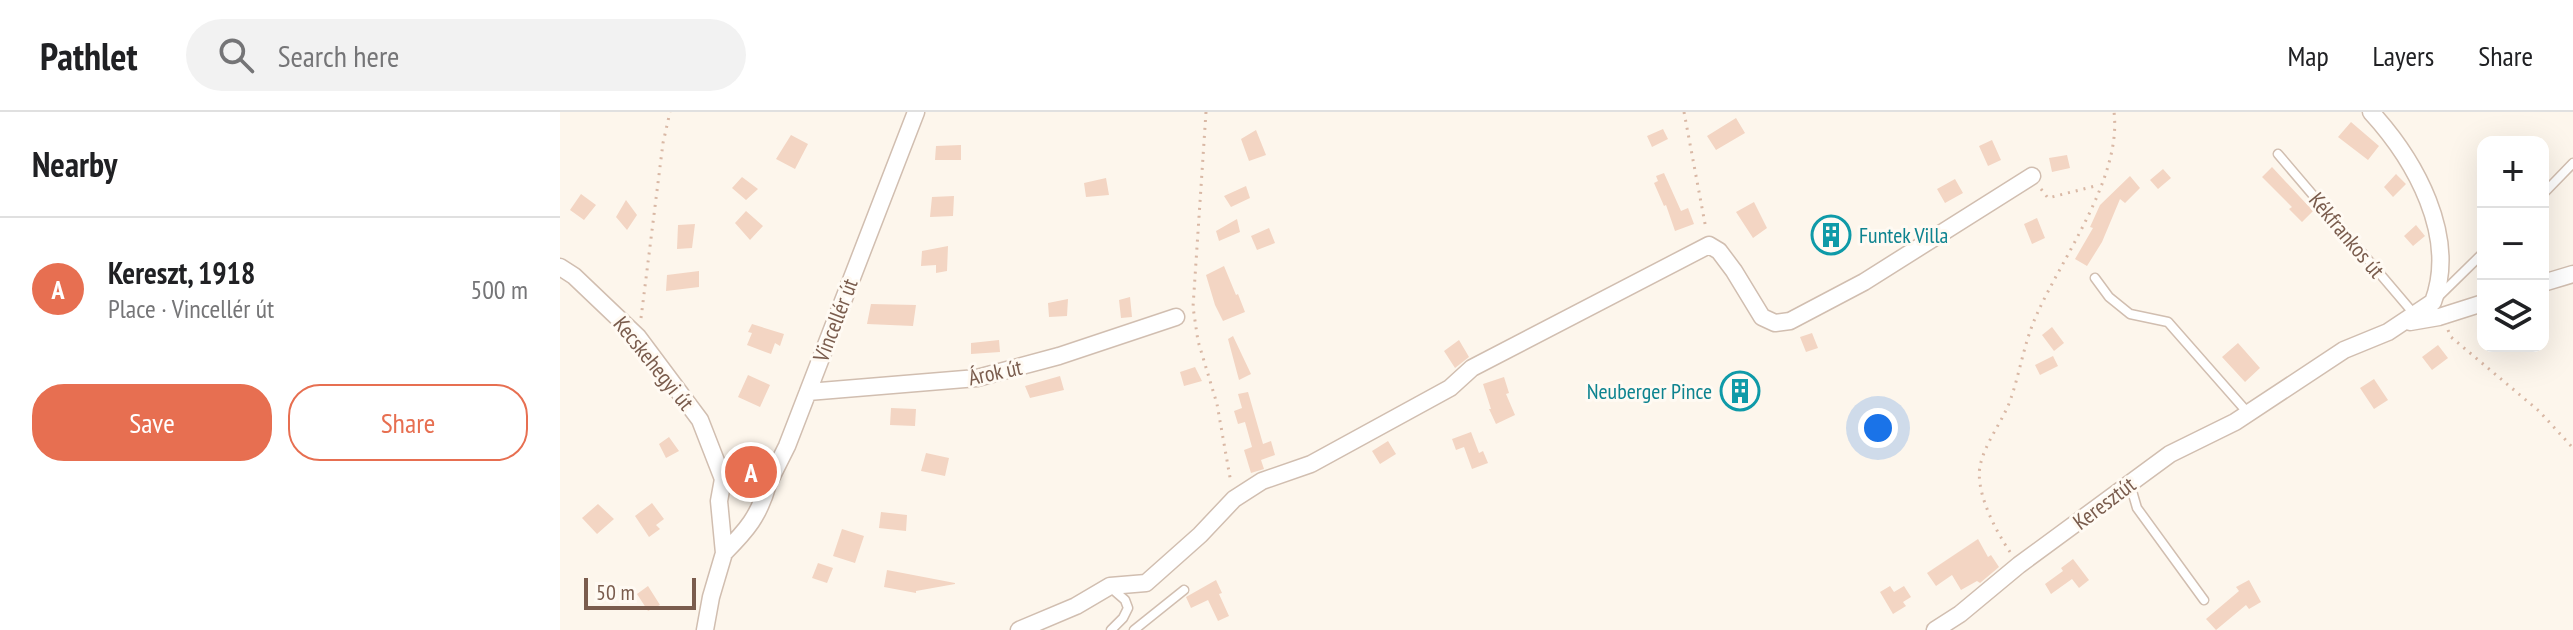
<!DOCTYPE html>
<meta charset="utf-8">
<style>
body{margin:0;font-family:"PT Sans Narrow",sans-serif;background:#f2f2f2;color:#202124}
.controls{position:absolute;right:24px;top:24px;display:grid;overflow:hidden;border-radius:16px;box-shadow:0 8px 32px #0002}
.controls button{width:72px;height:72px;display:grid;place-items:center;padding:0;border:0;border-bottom:2px solid #e0e0e0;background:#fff;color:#202124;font:40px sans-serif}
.scale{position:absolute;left:24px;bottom:20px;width:112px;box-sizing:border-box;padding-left:8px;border:4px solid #7a5c4d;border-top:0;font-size:22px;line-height:28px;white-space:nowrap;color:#7a5c4d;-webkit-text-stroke:6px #fffaf3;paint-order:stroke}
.you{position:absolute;left:1318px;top:316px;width:28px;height:28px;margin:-20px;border:6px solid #fff;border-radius:50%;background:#1a73e8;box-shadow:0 0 0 12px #1a73e833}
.badge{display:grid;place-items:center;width:52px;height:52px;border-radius:50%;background:#e76f51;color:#fff;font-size:26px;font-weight:700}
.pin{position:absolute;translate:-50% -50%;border:4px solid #fff;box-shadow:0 2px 8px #0006}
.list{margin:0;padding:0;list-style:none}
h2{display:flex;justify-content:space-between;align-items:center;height:104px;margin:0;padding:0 32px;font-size:34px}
h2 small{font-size:26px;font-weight:400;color:#757577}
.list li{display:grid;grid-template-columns:52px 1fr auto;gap:24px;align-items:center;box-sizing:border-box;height:144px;padding:0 32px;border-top:2px solid #e0e0e0}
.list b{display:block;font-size:30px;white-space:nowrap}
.list p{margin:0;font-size:26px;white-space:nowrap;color:#757577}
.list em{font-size:26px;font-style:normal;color:#757577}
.actions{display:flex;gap:16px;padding:24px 32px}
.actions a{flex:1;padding:18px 0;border:2px solid #e76f51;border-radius:32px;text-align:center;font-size:28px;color:#e76f51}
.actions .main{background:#e76f51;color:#fff}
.icon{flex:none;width:44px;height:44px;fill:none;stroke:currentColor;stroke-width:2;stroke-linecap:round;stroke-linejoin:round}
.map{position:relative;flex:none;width:2013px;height:518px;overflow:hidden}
header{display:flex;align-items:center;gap:48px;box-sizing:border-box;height:112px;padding:0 40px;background:#fff;border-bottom:2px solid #e0e0e0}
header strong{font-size:38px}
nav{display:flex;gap:44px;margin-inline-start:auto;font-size:28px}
.search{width:560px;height:72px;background:#f2f2f2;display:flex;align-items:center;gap:20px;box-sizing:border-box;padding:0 28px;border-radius:44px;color:#757577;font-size:30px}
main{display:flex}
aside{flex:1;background:#fff}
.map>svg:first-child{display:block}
.building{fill:#f3d5c3}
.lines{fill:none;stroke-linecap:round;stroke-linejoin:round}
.service-casing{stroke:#d1beb0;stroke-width:11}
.minor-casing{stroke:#d1beb0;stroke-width:19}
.path{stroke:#d9b8a5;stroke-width:3;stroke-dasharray:2 6;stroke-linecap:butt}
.service{stroke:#fff;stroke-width:8}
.minor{stroke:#fff;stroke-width:16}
.labels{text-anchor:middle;stroke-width:6;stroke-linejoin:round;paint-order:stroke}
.culture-label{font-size:22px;fill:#0d838f;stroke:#fffaf3;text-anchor:start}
.street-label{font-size:22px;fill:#7a5c4d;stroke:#fffaf3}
</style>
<header>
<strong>Pathlet</strong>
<div class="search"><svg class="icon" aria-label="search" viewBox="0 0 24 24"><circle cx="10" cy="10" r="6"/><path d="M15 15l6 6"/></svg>Search here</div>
<nav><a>Map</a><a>Layers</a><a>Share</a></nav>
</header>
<main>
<aside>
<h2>Nearby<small></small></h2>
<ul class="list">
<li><span class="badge">A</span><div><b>Kereszt, 1918</b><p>Place · Vincellér út</p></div><em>500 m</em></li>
</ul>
<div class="actions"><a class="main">Save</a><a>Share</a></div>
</aside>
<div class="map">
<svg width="2013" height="518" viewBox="0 0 2013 518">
<rect width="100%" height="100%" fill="#fdf6ec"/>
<!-- building -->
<path class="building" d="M1176,6l9,15 -29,17 -9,-14z
M1791,10l28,24 -11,14 -30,-23z
M1103,17l5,10 -16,8 -5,-11z
M696,18l10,25 -17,6 -8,-22z
M231,23l17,9 -13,25 -19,-10z
M1432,28l9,20 -13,6 -9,-20z
M401,33v15h-26l1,-14z
M1507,43l3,13 -18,4 -3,-14z
M1712,55l41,44 -11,11 -13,-13 3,-2 -30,-30z
M1603,57l8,9 -13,11 -8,-9z
M1104,61l17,38 7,-3 6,16 -19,7 -9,-26 -2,1 -10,-23 4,-2 -2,-5z
M1836,62l10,10 -13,13 -9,-10z
M1570,64l10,12 -15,15 -5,-4 -18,43 -15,24 -12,-7 18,-31 -3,-1 10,-22z
M182,65l16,12 -12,11 -14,-12z
M546,66l3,17 -23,2 -2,-14z
M1395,67l8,14 -18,10 -8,-14z
M686,74l4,12 -19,9 -7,-11z
M21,82l15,11 -12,15 -14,-10z
M394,84l-1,20 -23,1 2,-20z
M66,88l11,15 -10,15 -11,-13z
M1194,90l13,26 -14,10 -17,-26z
M186,99l17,15 -13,14 -15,-17z
M1477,106l8,20 -13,6 -8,-20z
M677,107l3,13 -21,9 -3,-10z
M1271,109l12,20 -12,7 -12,-19z
M135,112l-3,24 -15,1 1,-24z
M1856,113l9,11 -12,10 -9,-10z
M709,116l6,15 -18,7 -6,-14z
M388,134l-1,25 -11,2v-8l-15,1 1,-15z
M664,154l12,29 2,-1 7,18 -22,9 -8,-16 -9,-30z
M139,159v16l-33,4 1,-16z
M570,185l2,20 -11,1 -2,-18z
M508,187l-1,17 -18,1 -1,-14z
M311,192l45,1 -3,21 -46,-2z
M192,212l32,10 -4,12 -5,-3 -4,11 -24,-9 5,-12 -4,-1z
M1492,215l12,16 -10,8 -12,-16z
M1252,221l6,15 -12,4 -6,-15z
M673,224l18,38 -12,6 -11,-41z
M439,228l1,12 -29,2v-11z
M899,228l10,17 -14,11 -11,-17z
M1678,231l22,25 -15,14 -23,-25z
M1878,233l10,13 -16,12 -10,-13z
M1493,244l5,10 -18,9 -5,-10z
M635,255l7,14 -18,5 -4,-14z
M188,263l22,10 -10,22 -22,-10z
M500,264l4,14 -34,8 -5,-12z
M1182,264l9,24 -13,5 -9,-24z
M944,265l5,16 -3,1 9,21 -19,9 -7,-15h2l-8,-25z
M1814,267l14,21 -14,9 -14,-21z
M688,280l15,52 8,-3 4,14 -14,5 3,9 -13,4 -7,-23 8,-3 -7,-25 -7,2 -4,-13 8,-3 -4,-14z
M331,296l25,1 -1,17 -25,-1z
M911,320l8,21 4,-2 5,12 -16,6 -8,-22 -8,3 -4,-11z
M109,325l10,14 -13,7 -7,-14z
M828,329l8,13 -16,10 -8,-13z
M366,341l23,5 -4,18 -24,-5z
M92,391l12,16 -8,6 4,4 -11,8 -14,-21z
M38,392l16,15 -17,15 -15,-16z
M321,400l26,3 -1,16 -27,-3z
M282,417l22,7 -9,27 -22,-7z
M1418,427l10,18 3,-2 8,12 -19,16 -3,-2 -16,9 -9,-15 -16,11 -9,-13z
M1513,447l16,21 -10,8 -7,-9 -21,15 -6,-10 18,-13 -2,-3z
M258,451l15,5 -6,15 -15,-5z
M327,458l68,13v1l-39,7v2l-32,-6z
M656,468l6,13 -3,1 10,22 -11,5 -10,-21 -17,8 -5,-11z
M1689,468l12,22 -12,7 -3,-4 -30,25 -10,-11 33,-28 -3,-4z
M88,474l12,19 -12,6 -11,-17z
M1330,474l4,6 10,-6 7,11 -8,5 3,4 -13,8 -13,-22z"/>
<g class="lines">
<defs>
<path id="service" d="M1718,42l137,161
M1983,82l30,-31
M1535,166l14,19 21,17 38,8 80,91
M1876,187l47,-46
M1570,372l7,24 67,92
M550,475l15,13 3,8 -5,10 -12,12
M574,518l50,-40"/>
<path id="minor" d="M0,155l14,9 64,61 62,83 23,59 -4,22 5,52 -13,44 -6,33
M1983,171l30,-9
M1850,210l29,-5 44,-14
M248,280l169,-14 82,-22 117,-39
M163,367l45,5 19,-38 129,-334
M164,441c23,-23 35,-37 44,-69
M459,518l57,-24 34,-20 36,-3 54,-48 34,-36 28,-18 49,-17 139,-76 22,-20 237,-123 10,6 15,20 28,46 13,6 15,-2 74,-39 168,-106
M1375,518l25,-16 59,-49 151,-111 65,-32 109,-72 44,-18 45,-30c25,-66 -18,-142 -62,-190"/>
</defs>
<!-- service casing -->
<use href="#service" class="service-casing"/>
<!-- minor casing -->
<use href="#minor" class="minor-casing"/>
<!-- path -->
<path class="path" d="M646,0l-13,195 5,34 19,63 14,79
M1124,0l22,117
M1481,77l7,9 51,-13
M81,206l22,-175 7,-31
M1888,218l3,7 88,74 34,37
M1450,440c-15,-22 -37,-64 -29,-90 6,-22 21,-40 29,-61 10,-28 14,-59 27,-87 26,-58 85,-137 77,-202"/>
<!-- service -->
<use href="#service" class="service"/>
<!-- minor -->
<use href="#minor" class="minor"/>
</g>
<!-- icons -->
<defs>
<symbol id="building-ring" viewBox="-11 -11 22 22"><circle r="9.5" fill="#fffaf3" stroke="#0f9aa8" stroke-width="1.5"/><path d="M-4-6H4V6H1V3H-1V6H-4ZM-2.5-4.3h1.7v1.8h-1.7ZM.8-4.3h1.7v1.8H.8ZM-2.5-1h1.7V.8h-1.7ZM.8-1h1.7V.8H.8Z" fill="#0f9aa8"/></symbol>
</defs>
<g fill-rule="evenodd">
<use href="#building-ring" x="1249" y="101" width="44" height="44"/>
<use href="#building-ring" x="1158" y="257" width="44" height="44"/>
</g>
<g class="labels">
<!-- culture labels -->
<g class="culture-label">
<text x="1299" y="131">Funtek Villa</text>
<text x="1152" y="287" text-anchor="end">Neuberger Pince</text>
</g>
<!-- street labels -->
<g class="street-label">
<text transform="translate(1787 123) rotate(50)" y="8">Kékfrankos út</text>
<text transform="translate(275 208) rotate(-69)" y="8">Vincellér út</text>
<text transform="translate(94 251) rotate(51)" y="8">Kecskehegyi út</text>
<text transform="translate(435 260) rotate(-12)" y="8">Árok út</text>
<text transform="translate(1544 391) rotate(-37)" y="8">Keresztút</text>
</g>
</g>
</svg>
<div class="controls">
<button>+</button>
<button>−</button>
<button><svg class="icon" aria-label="layers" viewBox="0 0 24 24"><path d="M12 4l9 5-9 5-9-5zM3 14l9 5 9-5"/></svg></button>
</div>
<div class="scale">50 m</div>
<div class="you"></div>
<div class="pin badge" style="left:191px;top:360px">A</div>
</div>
</main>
